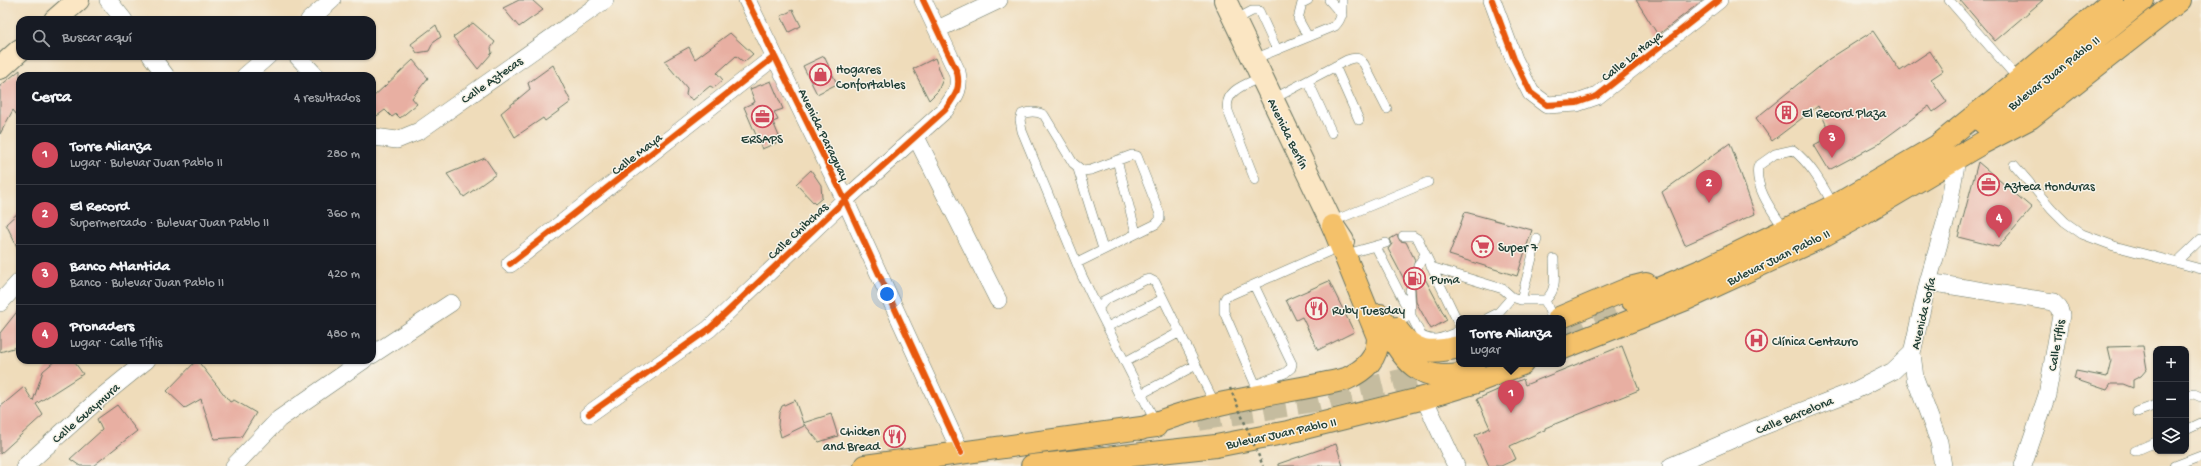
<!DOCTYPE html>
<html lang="es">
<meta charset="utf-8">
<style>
body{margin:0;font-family:"Gochi Hand",sans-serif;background:#20242c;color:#f1f3f6}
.controls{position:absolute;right:12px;bottom:12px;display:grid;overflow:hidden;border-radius:8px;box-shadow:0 1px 3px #0004}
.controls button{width:36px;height:36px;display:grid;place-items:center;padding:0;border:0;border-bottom:1px solid #363941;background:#171b24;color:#f1f3f6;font:20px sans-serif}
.you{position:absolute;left:887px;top:294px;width:14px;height:14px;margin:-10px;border:3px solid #fff;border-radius:50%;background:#1a73e8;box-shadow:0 0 0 6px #1a73e833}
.badge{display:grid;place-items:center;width:26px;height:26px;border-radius:50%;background:#d1495b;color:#fff;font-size:13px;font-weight:700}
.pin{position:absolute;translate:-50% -33px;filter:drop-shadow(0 1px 2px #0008)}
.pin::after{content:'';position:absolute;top:21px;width:14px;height:12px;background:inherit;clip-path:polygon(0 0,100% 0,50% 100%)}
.popup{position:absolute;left:1456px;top:315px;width:110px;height:52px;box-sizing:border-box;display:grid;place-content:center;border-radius:8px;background:#171b24;filter:drop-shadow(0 1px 3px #0005);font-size:13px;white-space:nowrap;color:#9ea1a6}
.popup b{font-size:15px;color:#f1f3f6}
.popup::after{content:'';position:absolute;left:50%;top:100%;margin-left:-8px;border:8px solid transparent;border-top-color:#171b24}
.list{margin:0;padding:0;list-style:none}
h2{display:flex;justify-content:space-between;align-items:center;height:52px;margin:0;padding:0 16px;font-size:17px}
h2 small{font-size:13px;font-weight:400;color:#9ea1a6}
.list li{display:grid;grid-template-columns:26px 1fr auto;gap:12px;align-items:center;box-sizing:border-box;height:60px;padding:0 16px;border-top:1px solid #363941}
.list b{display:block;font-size:15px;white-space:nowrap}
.list p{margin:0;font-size:13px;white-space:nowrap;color:#9ea1a6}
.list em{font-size:13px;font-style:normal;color:#9ea1a6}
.icon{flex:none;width:22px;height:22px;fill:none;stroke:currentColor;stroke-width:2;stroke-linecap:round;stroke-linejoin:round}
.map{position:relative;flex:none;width:2201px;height:466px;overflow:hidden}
.search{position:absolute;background:#171b24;box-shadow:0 1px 3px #0004;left:16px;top:16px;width:360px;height:44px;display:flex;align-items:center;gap:10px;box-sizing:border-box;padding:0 14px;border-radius:12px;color:#9ea1a6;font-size:15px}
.panel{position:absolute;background:#171b24;box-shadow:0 1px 3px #0004;left:16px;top:72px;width:360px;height:292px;border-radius:12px}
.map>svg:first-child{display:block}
.building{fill:#e8afa2}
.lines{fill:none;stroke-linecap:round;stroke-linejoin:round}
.primary-tunnel{stroke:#c5bc9f;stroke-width:22;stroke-dasharray:22 11;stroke-linecap:butt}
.lane-casing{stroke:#687563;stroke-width:10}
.street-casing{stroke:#687563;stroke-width:18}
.secondary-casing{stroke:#687563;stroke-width:24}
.primary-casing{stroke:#687563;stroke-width:24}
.lane{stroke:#fff;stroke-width:9}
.street{stroke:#fff;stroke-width:17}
.secondary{stroke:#fbe6c3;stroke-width:22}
.primary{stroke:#f4c16a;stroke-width:22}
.path-bridge{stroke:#687563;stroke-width:2.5;stroke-dasharray:3 3;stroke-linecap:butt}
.cycleway-casing{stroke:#f7f3e8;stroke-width:8}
.cycleway{stroke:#e8590c;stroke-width:6}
.labels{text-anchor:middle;stroke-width:3;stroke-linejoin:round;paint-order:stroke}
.street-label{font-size:13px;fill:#1f3d34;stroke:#f7f3e8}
.poi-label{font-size:13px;fill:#1f3d34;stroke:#f7f3e8;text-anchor:start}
</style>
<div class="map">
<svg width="2201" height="466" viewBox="0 0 2201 466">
<rect width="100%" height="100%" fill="#f7f3e8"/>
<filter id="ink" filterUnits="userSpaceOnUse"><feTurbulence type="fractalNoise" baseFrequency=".025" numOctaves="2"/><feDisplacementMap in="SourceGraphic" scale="8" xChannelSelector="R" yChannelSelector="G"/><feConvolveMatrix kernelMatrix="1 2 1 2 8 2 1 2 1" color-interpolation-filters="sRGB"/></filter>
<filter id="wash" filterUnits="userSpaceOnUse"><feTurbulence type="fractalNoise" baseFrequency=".012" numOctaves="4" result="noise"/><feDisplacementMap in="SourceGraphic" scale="16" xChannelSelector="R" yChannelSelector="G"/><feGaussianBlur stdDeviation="0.9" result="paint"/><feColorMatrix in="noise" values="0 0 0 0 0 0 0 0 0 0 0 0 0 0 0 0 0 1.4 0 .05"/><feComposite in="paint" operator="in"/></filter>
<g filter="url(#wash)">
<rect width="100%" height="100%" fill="#efdcba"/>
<g id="blocks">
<!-- building -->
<path class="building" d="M519,0h13l11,10 -24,17 -16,-19z
M1636,0h67l-45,35z
M1960,0h83l-48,41z
M793,10l8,16 -12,6 -8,-16z
M473,23l22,19 -4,6 1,5 -14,16 -25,-32z
M436,25l5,12 -7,4 -5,10 -12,2 -6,-9z
M1873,31l27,40 30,-20 13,20 -12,8 16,23 -14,10 -4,-6 -53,39 -47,25 -15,-25 17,-9 -13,-30 -46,35 -16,-23 73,-59z
M730,33l23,21 -9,8 -8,-6 -19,17 6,7 -9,8 -4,-2 -17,14 -7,-5 1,-7 -23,-27 25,-14 6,12z
M824,56l13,28 -20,10 -14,-28z
M935,58l8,21 -5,12 -9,9 -16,-31z
M413,60l15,18 -16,20 5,6 -17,14 -4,-4 -4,3 -7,-7 -8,6 -5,-6v-12z
M553,65l18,37 -26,19 -2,-3 -28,19 -14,-24 29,-24 -2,-6z
M20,70v49l-7,-9 -13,24v-48z
M771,81l12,28 -9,3 4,8 -5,2 8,19 -19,8 -18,-42 11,-5 -5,-13z
M1730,143l25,71 -70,31 -23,-53z
M485,158l11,16 -32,23 -17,-23z
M1978,162l54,46 -34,39 -40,-10z
M811,170l10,15 1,13 -7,6 -19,-20z
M20,211v42l-14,-29z
M1465,212l67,18 -15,46 -68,-21z
M1397,235l3,6 6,1 9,18 -2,9 2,2h6l26,49 -16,9 -15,-27 -1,-15 -3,-2h-5l-19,-36 4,-5 -2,-5z
M1329,281l25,51 -36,18 -16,-33 -6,3 -10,-20z
M20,308v38l-20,6v-19z
M1622,346l17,44 -94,38v2l-35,16 6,13 -15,7h-12l-14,-31 15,-7 -13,-29 46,-20 2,6z
M2143,346l4,23 -6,7 -8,4v8l-10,-4h-12l-4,6 -33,-11 2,-8 31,6 4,-17 -3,-13z
M56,360h17l10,14 -47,30 7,11 -43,39v-47l24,-20 9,14 10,-30z
M197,360l33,42 4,-2 22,13 -15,24 -27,2 -13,-40 -16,9 -18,-17z
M795,400l8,23 28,-9 7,22 -19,6 -15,-18v2l-23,11 -3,-12 1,-12 3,-7z
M117,405l20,26 -44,35h-13l-10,-7 32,-29 -5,-11z
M1336,444l7,22h-65v-2z"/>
</g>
</g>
<g filter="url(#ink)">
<use href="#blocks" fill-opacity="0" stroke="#687563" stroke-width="1"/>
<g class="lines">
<!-- primary-tunnel -->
<path class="primary-tunnel" d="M1563,330l69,-30
M1199,420l116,-19 127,-31"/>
<defs>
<path id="lane" d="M1308,0l-6,3 -4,16 10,18
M1329,0l13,15
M1949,0l70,80
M1235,20l17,-9h7l18,39
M1254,59l81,-33c8,-8 7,-15 7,-26
M1335,66l24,54
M1308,81l24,52
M1273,99l74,-39c8,-3 12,-3 17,4l23,45
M1117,160l19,73
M2014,165l38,44 13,13 17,12 32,12 87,23
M1078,169l25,80
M1255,180l-27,-69c-5,-21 19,-27 34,-34
M1331,222l97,-40
M1785,230c-12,-18 -31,-42 -27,-64l17,-12 18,-4c19,15 29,35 41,56
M1403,236h10l5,3 41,85
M1376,247l45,88c12,9 26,1 38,-4
M1350,253l36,-10
M2177,262l24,-23
M1077,263l79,-39 4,-5v-5l-23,-58 -5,-1 -41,15 -8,1 -10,-8 -29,-48c-7,-4 -14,-4 -22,-1l-2,6 2,11 60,145 17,35
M1418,266l7,-12
M1431,267l72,22 9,8 9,3h24l7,18
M1254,285l38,79 -1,4 -6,5 -30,12
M1521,300l16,-61
M1545,300c13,-9 9,-27 9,-41
M1488,318l10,-5 14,-16
M1393,325l18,-10 -1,-25
M1107,327l56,-28
M1125,362l55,-30
M1141,394l55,-29
M1260,395l-36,-83v-11l2,-4 115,-51
M2186,395l8,-1 7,3
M2137,412l19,-7
M1156,423l-57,-112 1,-5 5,-6 40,-20 4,-1 6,3 60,122
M2186,430l15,-7
M2135,451l21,-9
M2175,466l26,-10"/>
<path id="street" d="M108,0l16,20
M747,0l98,200 116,253
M1492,0l22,59 17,34 16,12 30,-2 20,-7 122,-96
M309,20l23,-20
M938,29l61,-29
M151,56l15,20
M297,56l19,20
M245,76l23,-20
M372,135l2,2 23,3 22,-9 186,-131
M916,137l82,163
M510,264l264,-207
M1928,282l125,20 6,6 2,7 -14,80 -24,71
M0,303l20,-22
M372,355l79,-52
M1424,398l32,68
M589,414l120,-85 136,-129 100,-90c10,-14 16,-21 12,-38l-34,-72
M25,466l74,-67 48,-39
M234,466l45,-47 85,-59
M1671,466l90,-39 93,-36 39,-20 19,-18
M1943,466l-4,-24 -24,-64 -3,-25 16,-71 19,-66 10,-57"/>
<path id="secondary" d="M1225,0l108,226 10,15
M55,20l23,-20
M0,68l20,-18"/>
<path id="primary" d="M1984,123l28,-17 131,-106
M1632,300l75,-32 127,-62 103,-60 82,-66 94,-80
M1380,315c24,47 37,71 95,57
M1559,318l71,-30 16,-4
M1396,328c18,26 34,26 63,19
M1563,348l123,-49 131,-60 40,-22 125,-74 48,-25 150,-118
M1141,429c66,-29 136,-34 205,-50 19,-9 32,-20 32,-42l-45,-111
M865,466l291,-40
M1032,466l184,-20 72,-14 136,-34 49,-15 49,-19"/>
</defs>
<!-- lane casing -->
<use href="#lane" class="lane-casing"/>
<!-- street casing -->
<use href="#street" class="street-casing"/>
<!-- secondary casing -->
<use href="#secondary" class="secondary-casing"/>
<!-- primary casing -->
<use href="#primary" class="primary-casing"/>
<!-- lane -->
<use href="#lane" class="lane"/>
<!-- street -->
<use href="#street" class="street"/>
<!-- secondary -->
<use href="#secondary" class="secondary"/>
<!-- primary -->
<use href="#primary" class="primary"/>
<!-- path-bridge -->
<path class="path-bridge" d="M1230,388l33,78"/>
<defs>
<path id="cycleway" d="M747,0l98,200 116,253
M1492,0l22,59 17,34 16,12 30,-2 20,-7 122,-96
M510,264l264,-207
M589,414l120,-85 136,-129 100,-90c10,-14 16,-21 12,-38l-34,-72"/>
</defs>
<!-- cycleway casing -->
<use href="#cycleway" class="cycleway-casing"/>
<!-- cycleway -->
<use href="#cycleway" class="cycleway"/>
</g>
</g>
<!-- icons -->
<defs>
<symbol id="shop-ring" viewBox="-11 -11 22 22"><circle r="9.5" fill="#f7f3e8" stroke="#d1495b" stroke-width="1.5"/><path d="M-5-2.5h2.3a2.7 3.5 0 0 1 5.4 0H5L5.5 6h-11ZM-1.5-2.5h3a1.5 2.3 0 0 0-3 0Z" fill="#d1495b"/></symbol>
<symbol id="building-ring" viewBox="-11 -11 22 22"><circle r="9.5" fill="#f7f3e8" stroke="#d1495b" stroke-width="1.5"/><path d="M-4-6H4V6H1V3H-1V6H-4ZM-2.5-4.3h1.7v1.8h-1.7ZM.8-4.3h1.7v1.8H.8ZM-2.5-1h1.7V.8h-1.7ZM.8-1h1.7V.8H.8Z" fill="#d1495b"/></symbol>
<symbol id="office-ring" viewBox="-11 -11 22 22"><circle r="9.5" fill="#f7f3e8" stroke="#d1495b" stroke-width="1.5"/><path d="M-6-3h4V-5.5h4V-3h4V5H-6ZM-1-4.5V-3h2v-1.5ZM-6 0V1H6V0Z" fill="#d1495b"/></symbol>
<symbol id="supermarket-ring" viewBox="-11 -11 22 22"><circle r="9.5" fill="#f7f3e8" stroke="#d1495b" stroke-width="1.5"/><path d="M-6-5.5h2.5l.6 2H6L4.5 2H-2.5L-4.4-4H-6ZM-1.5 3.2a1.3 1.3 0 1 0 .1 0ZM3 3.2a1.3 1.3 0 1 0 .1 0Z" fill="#d1495b"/></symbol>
<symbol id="fuel-ring" viewBox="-11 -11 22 22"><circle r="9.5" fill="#f7f3e8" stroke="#d1495b" stroke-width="1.5"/><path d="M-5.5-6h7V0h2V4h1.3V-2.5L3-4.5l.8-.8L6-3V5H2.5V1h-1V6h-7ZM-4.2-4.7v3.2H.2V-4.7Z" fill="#d1495b"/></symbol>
<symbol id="restaurant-ring" viewBox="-11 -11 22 22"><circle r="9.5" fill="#f7f3e8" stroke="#d1495b" stroke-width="1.5"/><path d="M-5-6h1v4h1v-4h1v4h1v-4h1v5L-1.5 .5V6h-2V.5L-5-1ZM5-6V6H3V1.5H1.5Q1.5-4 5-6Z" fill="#d1495b"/></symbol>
<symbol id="hospital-ring" viewBox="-11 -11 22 22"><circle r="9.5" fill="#f7f3e8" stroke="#d1495b" stroke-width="1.5"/><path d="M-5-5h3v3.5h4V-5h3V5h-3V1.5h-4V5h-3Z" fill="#d1495b"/></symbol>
</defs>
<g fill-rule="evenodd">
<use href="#shop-ring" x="808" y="62" width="25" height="25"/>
<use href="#building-ring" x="1774" y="100" width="25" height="25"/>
<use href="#office-ring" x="750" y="104" width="25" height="25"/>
<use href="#office-ring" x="1976" y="172" width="25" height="25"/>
<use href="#supermarket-ring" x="1470" y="234" width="25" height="25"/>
<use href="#fuel-ring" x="1402" y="266" width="25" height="25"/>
<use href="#restaurant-ring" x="1304" y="296" width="25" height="25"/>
<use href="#hospital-ring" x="1744" y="328" width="25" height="25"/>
<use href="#restaurant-ring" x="882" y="424" width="25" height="25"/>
</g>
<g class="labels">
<!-- street labels -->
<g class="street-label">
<text transform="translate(1631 55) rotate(-38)" y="5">Calle La Haya</text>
<text transform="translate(2053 72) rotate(-38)" y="5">Bulevar Juan Pablo II</text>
<text transform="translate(491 79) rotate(-35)" y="5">Calle Aztecas</text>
<text transform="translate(1289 133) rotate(64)" y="5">Avenida Berlín</text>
<text transform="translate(825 134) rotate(64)" y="5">Avenida Paraguay</text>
<text transform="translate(636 153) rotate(-38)" y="5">Calle Maya</text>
<text transform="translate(797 230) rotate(-43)" y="5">Calle Chibchas</text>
<text transform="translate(1778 256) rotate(-26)" y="5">Bulevar Juan Pablo II</text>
<text transform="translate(1922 313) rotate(-77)" y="5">Avenida Sofía</text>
<text transform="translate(2055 345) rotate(-80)" y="5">Calle Tiflis</text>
<text transform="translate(85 412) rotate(-41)" y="5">Calle Guaymura</text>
<text transform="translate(1794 414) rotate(-22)" y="5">Calle Barcelona</text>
<text transform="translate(1281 432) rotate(-12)" y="5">Bulevar Juan Pablo II</text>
</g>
<!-- poi labels -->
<g class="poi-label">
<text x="836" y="73">Hogares<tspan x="836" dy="15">Confortables</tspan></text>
<text x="1802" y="117">El Record Plaza</text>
<text x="762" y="143" text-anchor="middle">ERSAPS</text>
<text x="2004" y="190">Azteca Honduras</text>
<text x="1498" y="251">Super 7</text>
<text x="1430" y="283">Puma</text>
<text x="1332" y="314">Ruby Tuesday</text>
<text x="1772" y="345">Clínica Centauro</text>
<text x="880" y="435" text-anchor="end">Chicken<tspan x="880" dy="15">and Bread</tspan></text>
</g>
</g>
</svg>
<div class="controls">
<button>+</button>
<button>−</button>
<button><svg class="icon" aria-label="layers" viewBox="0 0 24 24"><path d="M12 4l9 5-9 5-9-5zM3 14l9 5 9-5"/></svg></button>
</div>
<div class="you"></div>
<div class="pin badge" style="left:1511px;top:413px">1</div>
<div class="popup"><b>Torre Alianza</b>Lugar</div>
<div class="pin badge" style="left:1709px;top:203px">2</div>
<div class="pin badge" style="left:1832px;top:158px">3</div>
<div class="pin badge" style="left:1999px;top:238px">4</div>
<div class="search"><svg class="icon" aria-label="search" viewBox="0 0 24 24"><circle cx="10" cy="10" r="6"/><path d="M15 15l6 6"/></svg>Buscar aquí</div>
<section class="panel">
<h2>Cerca<small>4 resultados</small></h2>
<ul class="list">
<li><span class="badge">1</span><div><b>Torre Alianza</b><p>Lugar · Bulevar Juan Pablo II</p></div><em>280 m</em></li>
<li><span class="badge">2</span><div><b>El Record</b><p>Supermercado · Bulevar Juan Pablo II</p></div><em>360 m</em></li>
<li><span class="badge">3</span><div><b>Banco Atlantida</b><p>Banco · Bulevar Juan Pablo II</p></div><em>420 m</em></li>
<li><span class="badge">4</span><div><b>Pronaders</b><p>Lugar · Calle Tiflis</p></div><em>480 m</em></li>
</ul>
</section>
</div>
